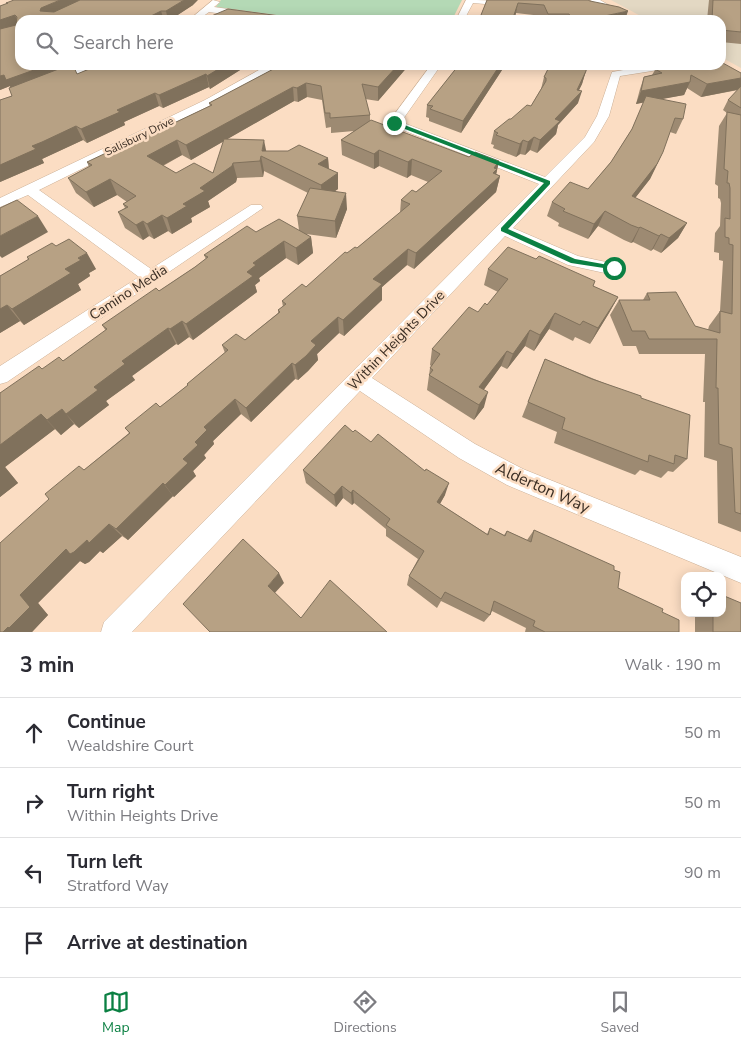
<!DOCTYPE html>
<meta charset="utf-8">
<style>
body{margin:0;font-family:"Nunito Sans",sans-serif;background:#f7f7f7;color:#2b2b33}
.controls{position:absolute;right:15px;bottom:15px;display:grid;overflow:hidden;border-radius:10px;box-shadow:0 2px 12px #0003}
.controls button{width:45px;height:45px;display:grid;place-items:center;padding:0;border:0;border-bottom:1px solid #e1e1e2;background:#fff;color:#2b2b33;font:25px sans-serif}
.stop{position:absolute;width:15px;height:15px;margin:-11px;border:4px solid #0b8043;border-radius:50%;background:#fff}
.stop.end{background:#0b8043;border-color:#fff;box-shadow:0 1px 5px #0008}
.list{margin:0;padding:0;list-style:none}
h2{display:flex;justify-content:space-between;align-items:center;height:65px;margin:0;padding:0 20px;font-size:21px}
h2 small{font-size:16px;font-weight:400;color:#7c7c81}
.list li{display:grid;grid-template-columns:32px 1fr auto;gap:15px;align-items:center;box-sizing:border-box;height:70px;padding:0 20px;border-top:1px solid #e1e1e2}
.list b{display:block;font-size:19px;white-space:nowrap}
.list p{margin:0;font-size:16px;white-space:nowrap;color:#7c7c81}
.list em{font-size:16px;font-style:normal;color:#7c7c81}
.icon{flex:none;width:28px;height:28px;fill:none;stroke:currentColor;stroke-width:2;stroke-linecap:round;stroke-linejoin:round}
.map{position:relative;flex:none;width:741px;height:632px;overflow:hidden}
.search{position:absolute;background:#fff;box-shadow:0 2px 12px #0003;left:15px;right:15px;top:15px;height:55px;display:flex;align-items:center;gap:12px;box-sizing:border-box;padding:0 18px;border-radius:15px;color:#7c7c81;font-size:19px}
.sheet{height:345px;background:#fff}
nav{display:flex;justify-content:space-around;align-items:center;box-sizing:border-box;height:70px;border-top:1px solid #e1e1e2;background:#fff;font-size:14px;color:#7c7c81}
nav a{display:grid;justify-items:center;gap:2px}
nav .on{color:#0b8043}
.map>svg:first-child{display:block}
.education{fill:#e3d8c3}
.green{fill:#b4d9b5}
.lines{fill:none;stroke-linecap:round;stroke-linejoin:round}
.street-casing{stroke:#cbaf95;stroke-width:1}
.street{fill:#fff;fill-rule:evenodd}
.wall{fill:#9d8a72;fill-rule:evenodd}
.shaded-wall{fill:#80715c}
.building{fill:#b7a184;stroke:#80715c}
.route{fill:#0b8043}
.labels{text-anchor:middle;stroke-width:5;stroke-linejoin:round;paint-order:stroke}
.far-street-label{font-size:11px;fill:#382c22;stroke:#fbddc3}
.street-label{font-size:14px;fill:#382c22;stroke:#fbddc3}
.near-street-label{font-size:16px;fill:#382c22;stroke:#fbddc3}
</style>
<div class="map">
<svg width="741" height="632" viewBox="0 0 741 632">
<rect width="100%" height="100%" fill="#fbddc3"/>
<!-- education -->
<path class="education" d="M611,0h130v68l-20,-11v-37h-73z"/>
<!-- green -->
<path class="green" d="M221,0h241l-10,20h-138l-98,-13z"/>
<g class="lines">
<defs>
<path id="street" d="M213,0l7,2 -6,5 71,10 4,3h-22l-58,-8 -11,8h-9z
M466,0c14,0 36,0 47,4l-4,2 -36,-3 -9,17h-8z
M590,0h10l35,20h-10z
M88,65h14l-43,18 -4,1 -5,-3z
M268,65h12l-67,39 -174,86 112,79 100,-64h10l2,3 -256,174 -7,2v-18l139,-89 -111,-82 -28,12v-9l205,-98z
M431,65h10l-40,57 144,55 40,-40 12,-21 15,-44 40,-7h24l-5,3 -51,8 -11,40 -15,26 -81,86 65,28 42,9 2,4 -2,4 -6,2 -46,-10 -63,-29 -133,142 103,66 48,25 218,88v26l-234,-98 -48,-27 -99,-67 -228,241h-31l3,-10 435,-438 -149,-59 -2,-2z"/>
</defs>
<!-- street casing -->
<use href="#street" class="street-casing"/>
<!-- street -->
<use href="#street" class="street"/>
</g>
<!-- wall -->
<path class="wall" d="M487,0l103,1 35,19h-81l-2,-4 -26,-3 -2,7h-35z
M709,0h32v44l-20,-2v-22h-14z
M6,3l187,2 -23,15h-150l54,48 3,6 22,-9h149l-38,24 -1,-2 -46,21 -4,-2 -35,16 1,3 -38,18 -4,-3 -41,19 2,4 -44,19v-82l12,-4 -2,-10 -10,4v-84l6,-2z
M281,65h128l-31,36 -13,-2 5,16v6l99,36 30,4 -3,13 4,2 -4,16 -82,77 -7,-4 -25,22v13l-38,36 -5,-3 -22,21 1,6 -10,11 -10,9 -3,-1 -44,43 -10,-8 -28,27 1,3 -10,11 2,3 -13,13 3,5 -22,21 -1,-1 -45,44 -6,-4 -19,17 -3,-2 -11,11 -4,2 -5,-3 -42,42 10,12 -16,17h-32l84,-162 45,-37 -4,-5 35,-21 28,-22 -1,-1 38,-31 -3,-8 23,-5 33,-27v-3l5,-3 -1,-6 24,-14 41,-34 10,-5 43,-35 1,-13 15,-8 12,-10 -17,-7 -4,3 -28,-12 -5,3 -32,-14 -1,-15 13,-9 -23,2v-6l-5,1 -4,-28 -15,-3 -9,5 -4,-1 -67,38 39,12 62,7 1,11 9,4v16l-3,2 12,18 -11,29 -30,-4 5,3 2,16 -15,12 -12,-7 -27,20 1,3 -5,4 2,7 -64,48 -4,-3 -11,8 -2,-1 -44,32 3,4 -29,21 3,4 -30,23 -5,-4 -13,11 -6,-6 -50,38 13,16 -18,14v-104l42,-24 21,-8 43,-30 -4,-6 57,-34 36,-24 11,-8 -2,-4 52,-23 43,-2 -2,-14 11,-23 -44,-22 -1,6 -26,1 -1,4 -28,19 2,6 -19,11 1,4 -20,12 -4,-3 -14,8 -5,-3 -6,4 -18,-12 -7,-16 7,-4 -2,-4 4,-2 -10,-7 -23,12 -18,-14 -8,-15 21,-11 -2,-5 87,-39 36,-17 -1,-3zM224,141l-11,32h-37l-13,-7 19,-11 9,5z
M456,65h47l-1,5 -41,63 -32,-12v-3l-3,-1 1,-12 28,-35z
M550,65h42l-5,1 -5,18 -3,6 -1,13 -20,22 -2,9 -19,19 -7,-3 -5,5 -5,-1 -4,3 -23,-9 1,-3 -3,-1 3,-13 37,-25 10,-17 3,-12z
M658,65h63l20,8v459l-23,-9 -1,-62 -13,-4 1,-55h-2l2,-48h-66l-3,-8h-13l-13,-31 9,-15h24l4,-7 48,33 13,4 1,-4 11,-15 3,-50 -4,-1v-7l-5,-1 1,-19 5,-7 1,-23 -1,-4 -2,-1v-12l-3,-2 4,-58 8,-13 -4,-3 5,-10 10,-10 -37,7 -14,-9 -3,7 -24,4 23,20 -7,15 -6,-2 -14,35 -6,12 -15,19 52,25 -9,15 -17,15 -8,-4 -2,2 -18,-9 -2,1 -7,-3 -26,-14 -10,13 -30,-13 1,-3 -12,-7 5,-14 36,-13 23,-27 21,-33 12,-27 -8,2 4,-15 4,-12 8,-2z
M56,246l40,23 -7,4 1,3 -12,8 3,6 -57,35 -4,-4 -20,12v-57l28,-16 -1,-3z
M536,259l59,22 -2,5 25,11 -9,16 -19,31 -15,-7 -2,4 -24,-12 -15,22 -9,-5 -18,23 -6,-3 -17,23v18l-10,13 -47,-30 3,-22 1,-2 -1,-1 2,-16 55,-44 11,-13 -14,-7 4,-16z
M545,359l96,39 46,61 -14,13 -5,-1 -7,7 -21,-8 -5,5 -81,-32 3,-11 -35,-15z
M303,470l142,25 -5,9 47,30 3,-6 14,7 3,-4 20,9 7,-10 80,40 4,18 44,24 17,20h-154l1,-4 -34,-17 -2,4 -6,7 -43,-21 -4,7 -30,-23 2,-9 9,-17 -32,-23v-7l-32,-26 -2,2 -9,-7 -7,9 -30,-24z
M695,613h27l19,19h-46z"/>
<!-- shaded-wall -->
<path class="shaded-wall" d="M60,0h25l-40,20 -5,-9 1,-3z
M184,0h14l-5,5 -23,15h-2l-2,-9z
M518,3l-2,10 -2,7h-1z
M161,11l3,9h-21z
M628,11l-3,9h-26l1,-3z
M15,15l4,10 -19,6v-11z
M48,65h34l-70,26 -2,-5 -10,4v-14z
M225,65h23l-38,24 -3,-13z
M398,65h11l-31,36v-14z
M500,65h3l-1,5 -41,63 2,-12z
M586,71l-4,13 -7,14 7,-7 -4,12 -20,22 -2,9 -19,19 3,-13 37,-50z
M206,74l3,13 -46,21 -4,-13z
M741,78v11l-40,8 6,-13z
M690,82l-6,13 -48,9 5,-13z
M306,83l1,14 -9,5 -1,-14z
M293,87l1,14 -103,59 -5,-15z
M155,93l4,13 -35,16 1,3 -38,18 -6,-14 36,-19z
M76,126l7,14 -41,19 2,4 -44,19v-17l32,-19z
M534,137l-4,13 -5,5 3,-13z
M177,140l5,15 -30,16 -5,-15z
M264,140l3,15 -5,-4z
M523,140l-3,14 -4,3 4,-13z
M379,150v16l-5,3v-15z
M663,152l-13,27 -25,32 7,-15z
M261,156l3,15 -1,6 -3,-16z
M328,158l1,15 -11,-9z
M412,159l-1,16 -4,3 1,-16z
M499,161l-4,19 5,-4 -4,16 -82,77 2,-16 78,-85z
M233,163l4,15 -1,4 -28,19 2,6 -19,11 1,4 -20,12 -5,-16 33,-30z
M338,173v16l-16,11 -1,-15z
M110,179l7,16 -23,12 -8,-15z
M346,193l1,16 -11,29 -1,-17z
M605,211l-7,15 -10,13 6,-15z
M162,215l6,16 -14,8 -7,-15z
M38,216l10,16 -46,26 -2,-2v-20z
M143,221l6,15 -6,4 -7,-15z
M687,223l-9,15 -17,15 8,-15z
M640,227l-7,15 -2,1 8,-15z
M661,234l-8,15 -2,2 8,-15z
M311,237l2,16 -15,12 -2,-17z
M284,241l2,17 -27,20 1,3 -5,4 2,7 -64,48 -7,-16 61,-52 6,-9z
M408,249l-1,16 -25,22v13l-38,36 -1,-16 30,-41z
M87,253l9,16 -7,4 1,3 -12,8 3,6 -57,35 -12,-16 53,-40 13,-11z
M618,297l-9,16 -19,31 8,-16z
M7,305l13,16 -20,12v-24z
M555,313l-6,16 -15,22 6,-16z
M338,317l1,16 -22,21 1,6 -10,11 -10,9 -3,-15 16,-24z
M182,321l7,16 -11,8 -8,-16z
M168,328l8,16 -44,32 3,4 -29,21 3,4 -30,23 -13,-14 28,-27 28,-26z
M530,330l-5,16 -18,23 6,-15z
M507,351l-6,15 -26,36 4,-15z
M292,363l3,16 -44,43 -5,-14z
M488,392l-4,15 -10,13 5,-15z
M235,399l6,15 -28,27 1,3 -10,11 2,3 -13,13 3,5 -22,21 -9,-12 39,-58z
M62,409l12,15 -13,11 -14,-15z
M41,414l14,15 -50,38 13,16 -18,14v-52z
M163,483l10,13 -45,44 -12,-11z
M449,483l-4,12 -11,19 3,-12z
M342,486l1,12 -7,9 -2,-12z
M353,490l1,13 -2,2 -1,-12z
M109,524l13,12 -19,17 -3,-2 -11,11 -4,2 -5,-3 -42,42 10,12 -16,17h-29l17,-37 46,-46 21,-9z
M279,573l5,10 -11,12 -5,-9z"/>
<!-- building -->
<path class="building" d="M14,0h46l-19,8 -1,3 14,1 26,-12h104l-18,11h-5l-18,9h-123v45h28l-42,15 -2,-5 -4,1v-47l16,-4 1,-8 -2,-2 -15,5v-14l8,-3h-2z
M487,0h101l2,1 29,6 9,4 -28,6h-29l-2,-3h-21l-4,-9 -26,-2 -5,15 -2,-1 -1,3h-31z
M713,0h28v32l-20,-2v-10h-9z
M228,9l67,9 -3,2h-90z
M721,62l20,11v5l-34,6 -16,-9 -1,7 -49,9 3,-14 18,-4 -7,-4 14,-2 -2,-2h54z
M69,65h4l4,9 22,-9h126l-18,11 -1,-2 -47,21 -4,-2 -38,17 3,2 -39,17 -5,-3 -34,16 -10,4 4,3 -36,16v-65l12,-4 -3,-8z
M281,65h117l-20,22 -16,-3 8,31 -40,3v-5h-5l-4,-27 -15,-3 -9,5 -4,-1 -107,58 -9,-5 -30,16 29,17 18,-10 19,10 11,-34 40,1 -2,11h26l11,-6 29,13 -10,6 20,9 -17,12 -60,-29 -1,5 -27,2 -1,3 -32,22 5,3 -22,13 4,2 -20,12 -5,-3 -15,9 -4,-3 -7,4 -18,-13 10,-5 -5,-3 13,-8 -26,-17 -24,13 -18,-14 24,-13 -5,-3 78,-37 7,-3 2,1 38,-18 -3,-2z
M456,65h44l-37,56 -33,-12 3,-3 -6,-1 31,-39h-3z
M550,65h37l-1,6 -9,19 5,1 -27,28 5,2 -20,19 -6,-3 -6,5 -5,-2 -3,4 -24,-9 2,-2 -4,-2 15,-12h2l16,-14 4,1 15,-25v-3l-2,-1z
M741,86v22l-13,-8z
M646,96l40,8 -3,15 -8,-1 -12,34 -6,12 -25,32 55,27 -18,15 -8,-4 -2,2 -19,-9 -1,1 -8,-3 -26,-14 -11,13 -31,-13 2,-2 -13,-7 18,-20 18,7 23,-27 21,-33z
M727,112l14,3v399l-6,-2 -3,-64 -13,-4 -1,-56h-2l1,-49h-68l-4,-8h-13l-13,-31h31l-3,-7 29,-1 19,34 25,7v-22l12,3 1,-69 -4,-1v-6l-4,-1v-19l5,1v-31l-1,-5h-2l1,-12 -4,-2z
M371,120l98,37 6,-5 24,9 -5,7 3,1 -4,4 7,3 -84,77 -8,-4 -35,30 9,5 -39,36 -5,-3 -27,24 5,4 -10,11 -11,9 -3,-2 -46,45 -11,-9 -31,28 3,3 -12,12 3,3 -15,14 5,4 -23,22 -2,-2 -47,46 -7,-5 -20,19 -2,-3 -13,12 -4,2 -4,-5 -46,46 10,12 -21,21 -1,-1 -5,5h-3v-89l49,-44 -4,-5 34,-28 5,4 46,-37 -5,-5 31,-25 4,4 28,-22 -1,-1 41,-34 -6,-5 14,-11 9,6 35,-28 -2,-2 8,-6 -4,-3 20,-17 4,3 39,-35 2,1 8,-6 2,1 53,-44 -9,-4 11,-10 4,2 26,-21 -30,-12 -4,3 -29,-12 -5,4 -33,-14z
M310,188l36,5 -11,28 -38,-5z
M17,200l21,16 -38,20v-28z
M279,219l32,18 -15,11 -12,-7 -31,22 3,2 -9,7 6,4 -67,48 -4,-3 -12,8 -2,-1 -46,33 3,3 -31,23 4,3 -32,24 -4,-5 -15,11 -6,-6 -41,31v-52l39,-27 3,3 17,-12 4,4 44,-32 -5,-4 54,-37 3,3 36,-24 13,-10 -4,-2 43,-29 9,6z
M69,239l18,14 -9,5 3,2 -16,9 6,4 -59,36 -5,-4 -7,4v-33l29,-17 -2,-2 25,-14 4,3z
M508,247l28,12 3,-3 56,25 -2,5 25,11 -20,31 -15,-7 -3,4 -25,-12 -15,22 -10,-5 -17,24 -6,-3 -28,36 9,5 -9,13 -50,-30 4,-5 -3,-2 10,-14 -8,-5 37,-42 9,5 7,-9 2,2 21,-26 -20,-10z
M545,359l47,20 49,17v2l49,17 -3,44 -12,-4 -1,9 -25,-9 -1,7 -86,-33 3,-11 -37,-16z
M345,425l8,7 2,-2 16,12 7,-8 47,37 1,-2 23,14 -12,19 51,33 2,-7 15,8 2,-5 24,11 3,-12 80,36v4l6,2 -2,16 45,21 -1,3 17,8v12h-134l-12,-6 2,-5 -41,-20 -4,14 -45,-23 -4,7 -32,-23 15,-25 -38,-26 4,-6 -37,-29 -2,3 -9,-7 -8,9 -31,-25z
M243,539l36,34 -11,13 33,32 29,-38 57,52h-177l-27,-28z
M722,595l19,8v29h-28v-19h9z"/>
<!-- route -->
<path class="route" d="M394,121l156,60v3l-42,45 67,30 39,7 4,2 -1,2 -46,-7 -70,-32v-3l43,-45 -152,-59z"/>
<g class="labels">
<!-- far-street labels -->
<g class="far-street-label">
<text transform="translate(139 136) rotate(-26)" y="4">Salisbury Drive</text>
</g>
<!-- street labels -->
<g class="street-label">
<text transform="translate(128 292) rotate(-33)" y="5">Camino Media</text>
<text transform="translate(396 340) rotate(-46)" y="5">Within Heights Drive</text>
</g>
<!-- near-street labels -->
<g class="near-street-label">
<text transform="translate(543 487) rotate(24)" y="6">Alderton Way</text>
</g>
</g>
</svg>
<div class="controls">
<button><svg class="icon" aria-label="locate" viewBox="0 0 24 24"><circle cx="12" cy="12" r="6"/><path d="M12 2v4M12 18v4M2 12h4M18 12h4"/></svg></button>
</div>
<div class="stop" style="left:614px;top:268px"></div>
<div class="stop end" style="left:394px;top:123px"></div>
<div class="search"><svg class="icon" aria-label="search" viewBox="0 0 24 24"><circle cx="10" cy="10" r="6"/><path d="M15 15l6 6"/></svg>Search here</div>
</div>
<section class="sheet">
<h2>3 min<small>Walk · 190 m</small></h2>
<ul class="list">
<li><svg class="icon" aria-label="ahead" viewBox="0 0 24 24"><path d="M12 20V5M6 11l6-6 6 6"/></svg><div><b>Continue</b><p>Wealdshire Court</p></div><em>50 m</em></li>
<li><svg class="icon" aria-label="right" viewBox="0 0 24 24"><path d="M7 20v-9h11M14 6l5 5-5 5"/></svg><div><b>Turn right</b><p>Within Heights Drive</p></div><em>50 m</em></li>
<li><svg class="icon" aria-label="left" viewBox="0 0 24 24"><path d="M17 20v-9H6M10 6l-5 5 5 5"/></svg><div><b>Turn left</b><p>Stratford Way</p></div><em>90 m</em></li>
<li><svg class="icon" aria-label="arrive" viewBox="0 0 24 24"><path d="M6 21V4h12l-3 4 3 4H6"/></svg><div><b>Arrive at destination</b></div></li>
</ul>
</section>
<nav>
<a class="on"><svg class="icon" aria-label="map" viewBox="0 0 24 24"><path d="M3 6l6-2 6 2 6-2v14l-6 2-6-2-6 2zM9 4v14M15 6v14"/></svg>Map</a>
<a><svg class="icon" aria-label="directions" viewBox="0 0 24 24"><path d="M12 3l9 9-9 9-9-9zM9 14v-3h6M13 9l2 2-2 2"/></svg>Directions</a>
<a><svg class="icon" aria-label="saved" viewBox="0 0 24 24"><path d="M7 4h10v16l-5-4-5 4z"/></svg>Saved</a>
</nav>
